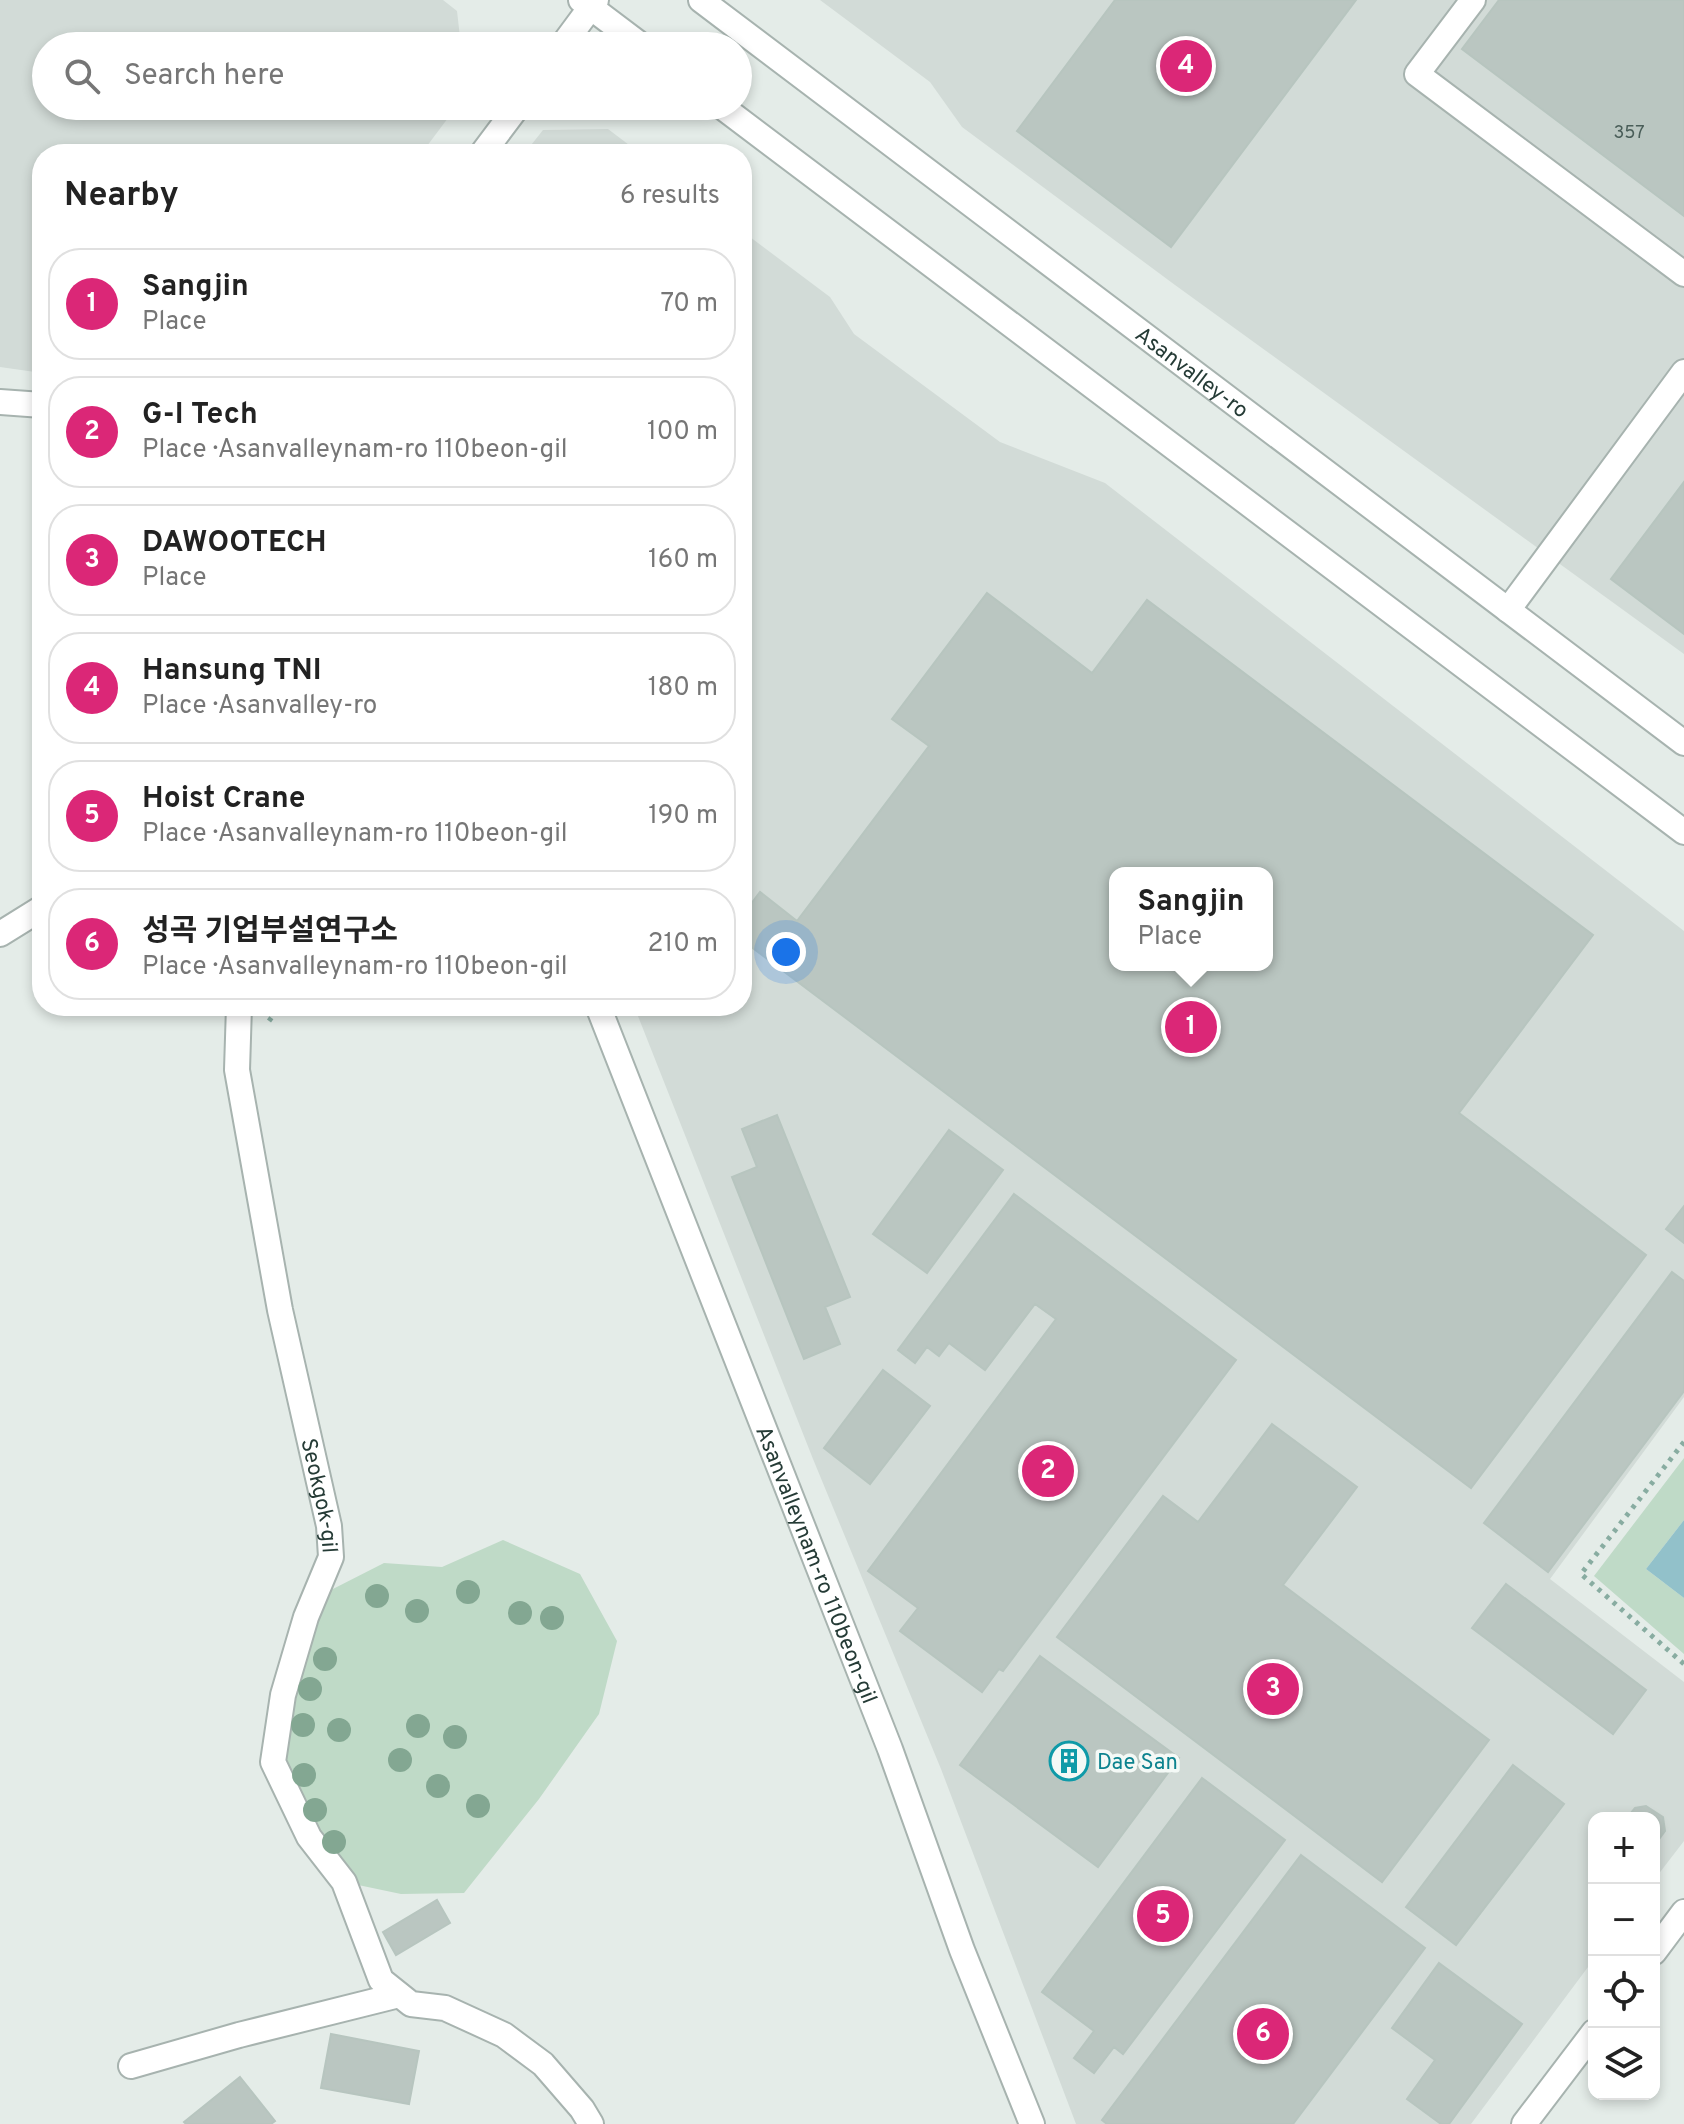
<!DOCTYPE html>
<meta charset="utf-8">
<style>
body{margin:0;font-family:Overpass,"Noto Sans KR",sans-serif;background:#f6f6f6;color:#222}
.controls{position:absolute;right:24px;bottom:24px;display:grid;overflow:hidden;border-radius:16px;box-shadow:0 4px 12px #0003}
.controls button{width:72px;height:72px;display:grid;place-items:center;padding:0;border:0;border-bottom:2px solid #e0e0e0;background:#fff;color:#222;font:40px sans-serif}
.you{position:absolute;left:786px;top:952px;width:28px;height:28px;margin:-20px;border:6px solid #fff;border-radius:50%;background:#1a73e8;box-shadow:0 0 0 12px #1a73e833}
.badge{display:grid;place-items:center;width:52px;height:52px;border-radius:50%;background:#db2777;color:#fff;font-size:26px;font-weight:700}
.pin{position:absolute;translate:-50% -50%;border:4px solid #fff;box-shadow:0 2px 8px #0006}
.popup{position:absolute;left:1109px;top:867px;width:164px;height:104px;box-sizing:border-box;display:grid;place-content:center;border-radius:16px;background:#fff;filter:drop-shadow(0 2px 6px #0005);font-size:26px;white-space:nowrap;color:#767676}
.popup b{font-size:30px;color:#222}
.popup::after{content:'';position:absolute;left:50%;top:100%;margin-left:-16px;border:16px solid transparent;border-top-color:#fff}
.list{margin:0;padding:0;list-style:none}
h2{display:flex;justify-content:space-between;align-items:center;height:104px;margin:0;padding:0 32px;font-size:34px}
h2 small{font-size:26px;font-weight:400;color:#767676}
.list li{display:grid;grid-template-columns:52px 1fr auto;gap:24px;align-items:center;box-sizing:border-box;height:112px;margin:0 16px 16px;padding:0 16px;border:2px solid #e0e0e0;border-radius:32px}
.list b{display:block;font-size:30px;white-space:nowrap}
.list p{margin:0;font-size:26px;white-space:nowrap;color:#767676}
.list em{font-size:26px;font-style:normal;color:#767676}
.icon{flex:none;width:44px;height:44px;fill:none;stroke:currentColor;stroke-width:2;stroke-linecap:round;stroke-linejoin:round}
.map{position:relative;flex:none;width:1684px;height:2124px;overflow:hidden}
.search{position:absolute;background:#fff;box-shadow:0 4px 12px #0003;left:32px;top:32px;width:720px;height:88px;display:flex;align-items:center;gap:20px;box-sizing:border-box;padding:0 28px;border-radius:44px;color:#767676;font-size:30px}
.panel{position:absolute;background:#fff;box-shadow:0 4px 12px #0003;left:32px;top:144px;width:720px;height:872px;border-radius:32px}
.map>svg:first-child{display:block}
.built{fill:#d2dbd7;fill-rule:evenodd}
.green{fill:#bfdac7}
.water{fill:#92c1ca}
.building{fill:#bac6c1;stroke:#b7c5bf;stroke-width:2;fill-rule:evenodd}
.lines{fill:none;stroke-linecap:round;stroke-linejoin:round}
.minor-casing{stroke:#a7b3af;stroke-width:28}
.path{stroke:#88aca1;stroke-width:5;stroke-dasharray:4 6;stroke-linecap:butt}
.minor{stroke:#fff;stroke-width:24}
.tree{fill:#83a792}
.labels{text-anchor:middle;stroke-width:7;stroke-linejoin:round;paint-order:stroke}
.number-label{font-size:18px;fill:#4a5e59}
.street-label{font-size:22px;fill:#253b36;stroke:#f4f9f6}
.culture-label{font-size:22px;fill:#0d838f;stroke:#f4f9f6;text-anchor:start}
</style>
<div class="map">
<svg width="1684" height="2124" viewBox="0 0 1684 2124">
<rect width="100%" height="100%" fill="#e4ece8"/>
<!-- built -->
<path class="built" d="M0,0h443l14,11 4,35h-415v60h411l-36,48h-379v219l-42,-6z
M820,0h864v654l-509,-369 -213,-158 -32,-45z
M608,129l33,25h-117l19,-24z
M742,231l88,66 24,37 146,108 105,41 579,448v466l-134,182 134,103v159l-30,39v-62h-60v141l-123,165h-395l-135,-355 -128,-310 -179,-453h108zM1115,873h152v92h-152z"/>
<!-- green -->
<path class="green" d="M1684,1458v62l-38,49 38,29v56l-90,-78z
M503,1540l77,34 37,67 -18,73 -60,85 -75,94 -63,1 -57,-12 -71,-120 10,-67 46,-104 55,-28 58,4z"/>
<!-- water -->
<path class="water" d="M1684,1520v78l-38,-29z"/>
<!-- building -->
<path class="building" d="M1115,0h241l-185,247 -154,-116z
M1499,0h185v216l-222,-167z
M1684,482v152l-73,-55z
M987,593l105,80 55,-73 446,335 -134,178 187,142 -175,233 -729,-548v-24l18,-24 37,29 132,-175 -37,-27zM1115,873h152v92h-152z
M777,1115l73,182 -25,10 15,37 -36,15 -72,-182 25,-10 -15,-38z
M949,1130l54,40 -76,103 -54,-39z
M1014,1194l222,166 -233,311 -4,-2 -17,23 -82,-61 18,-23 -50,-37 188,-252 -21,-15 -50,66 -36,-27 -10,13 -12,-9 -12,16 -17,-13z
M1684,1206v37l-18,-14z
M1672,1272l12,9v110l-136,181 -64,-49z
M883,1370l47,36 -60,78 -46,-36z
M1272,1424l85,63 -74,98 206,155 -107,142 -325,-245 106,-141 35,26z
M1506,1584l140,106 -33,44 -141,-106z
M1040,1656l139,102 -81,109 -138,-102z
M1513,1765l51,39 -108,141 -50,-38z
M1202,1778l83,62 -162,214 -9,-7 -20,26 -20,-15 20,-27 -52,-39z
M1646,1806l17,11 2,14 -11,15v-28h-27l8,-10z
M1301,1855l124,93 -132,176h-186l-5,-4z
M437,1900l13,23 -54,32 -13,-23z
M1439,1963l83,61 -73,100h-8l-34,-25 28,-39 -43,-32z
M331,2034l88,17 -10,53 -88,-16z
M240,2077l35,44 -4,3h-85l-2,-2z"/>
<g class="lines">
<defs>
<g id="minor">
<path d="M581,0l61,46"/>
<path id="s1" d="M701,0l983,743"/>
<path d="M1473,0l-56,74 267,200"/>
<path d="M562,46l34,-46"/>
<path d="M721,106l963,726"/>
<path d="M482,154l36,-48"/>
<path d="M0,402l42,3"/>
<path d="M1508,610l176,-238"/>
<path d="M0,934l42,-26"/>
<path id="s2" d="M239,1006l-2,64 43,240 49,216 2,31 -25,60 -23,78 -10,67 36,75 35,45 37,98 30,24 34,4 59,27 39,29 39,45 9,15"/>
<path id="s3" d="M598,1006l292,743 72,201 70,174"/>
<path d="M1654,1952l30,-40"/>
<path d="M131,2066l108,-31 160,-40"/>
<path d="M1524,2124l70,-92"/>
</g>
</defs>
<!-- minor casing -->
<use href="#minor" class="minor-casing"/>
<!-- path -->
<path class="path" d="M269,1021l11,-15
M1684,1442l-103,132 103,90"/>
<!-- minor -->
<use href="#minor" class="minor"/>
</g>
<!-- trees -->
<g class="tree">
<circle cx="468" cy="1592" r="12"/>
<circle cx="377" cy="1596" r="12"/>
<circle cx="417" cy="1611" r="12"/>
<circle cx="520" cy="1613" r="12"/>
<circle cx="552" cy="1618" r="12"/>
<circle cx="325" cy="1659" r="12"/>
<circle cx="310" cy="1689" r="12"/>
<circle cx="303" cy="1725" r="12"/>
<circle cx="418" cy="1726" r="12"/>
<circle cx="339" cy="1730" r="12"/>
<circle cx="455" cy="1737" r="12"/>
<circle cx="400" cy="1760" r="12"/>
<circle cx="304" cy="1775" r="12"/>
<circle cx="438" cy="1786" r="12"/>
<circle cx="478" cy="1806" r="12"/>
<circle cx="315" cy="1810" r="12"/>
<circle cx="334" cy="1842" r="12"/>
</g>
<!-- icons -->
<defs>
<symbol id="building-ring" viewBox="-11 -11 22 22"><circle r="9.5" fill="#f4f9f6" stroke="#0f9aa8" stroke-width="1.5"/><path d="M-4-6H4V6H1V3H-1V6H-4ZM-2.5-4.3h1.7v1.8h-1.7ZM.8-4.3h1.7v1.8H.8ZM-2.5-1h1.7V.8h-1.7ZM.8-1h1.7V.8H.8Z" fill="#0f9aa8"/></symbol>
</defs>
<g fill-rule="evenodd">
<use href="#building-ring" x="1047" y="1739" width="44" height="44"/>
</g>
<g class="labels">
<!-- number labels -->
<g class="number-label">
<text x="1629" y="138">357</text>
</g>
<!-- street labels -->
<g class="street-label">
<text dy="8" stroke="none"><textPath href="#s1" startOffset="616">Asanvalley-ro</textPath></text>
<text dy="8" stroke="none"><textPath href="#s2" startOffset="498">Seokgok-gil</textPath></text>
<text dy="8" stroke="none"><textPath href="#s3" startOffset="600">Asanvalleynam-ro 110beon-gil</textPath></text>
</g>
<!-- culture labels -->
<g class="culture-label">
<text x="1097" y="1769">Dae San</text>
</g>
</g>
</svg>
<div class="controls">
<button>+</button>
<button>−</button>
<button><svg class="icon" aria-label="locate" viewBox="0 0 24 24"><circle cx="12" cy="12" r="6"/><path d="M12 2v4M12 18v4M2 12h4M18 12h4"/></svg></button>
<button><svg class="icon" aria-label="layers" viewBox="0 0 24 24"><path d="M12 4l9 5-9 5-9-5zM3 14l9 5 9-5"/></svg></button>
</div>
<div class="you"></div>
<div class="pin badge" style="left:1191px;top:1027px">1</div>
<div class="popup"><b>Sangjin</b>Place</div>
<div class="pin badge" style="left:1048px;top:1471px">2</div>
<div class="pin badge" style="left:1273px;top:1689px">3</div>
<div class="pin badge" style="left:1186px;top:66px">4</div>
<div class="pin badge" style="left:1163px;top:1916px">5</div>
<div class="pin badge" style="left:1263px;top:2034px">6</div>
<div class="search"><svg class="icon" aria-label="search" viewBox="0 0 24 24"><circle cx="10" cy="10" r="6"/><path d="M15 15l6 6"/></svg>Search here</div>
<section class="panel">
<h2>Nearby<small>6 results</small></h2>
<ul class="list">
<li><span class="badge">1</span><div><b>Sangjin</b><p>Place</p></div><em>70 m</em></li>
<li><span class="badge">2</span><div><b>G-I Tech</b><p>Place · Asanvalleynam-ro 110beon-gil</p></div><em>100 m</em></li>
<li><span class="badge">3</span><div><b>DAWOOTECH</b><p>Place</p></div><em>160 m</em></li>
<li><span class="badge">4</span><div><b>Hansung TNI</b><p>Place · Asanvalley-ro</p></div><em>180 m</em></li>
<li><span class="badge">5</span><div><b>Hoist Crane</b><p>Place · Asanvalleynam-ro 110beon-gil</p></div><em>190 m</em></li>
<li><span class="badge">6</span><div><b>성곡 기업부설연구소</b><p>Place · Asanvalleynam-ro 110beon-gil</p></div><em>210 m</em></li>
</ul>
</section>
</div>
